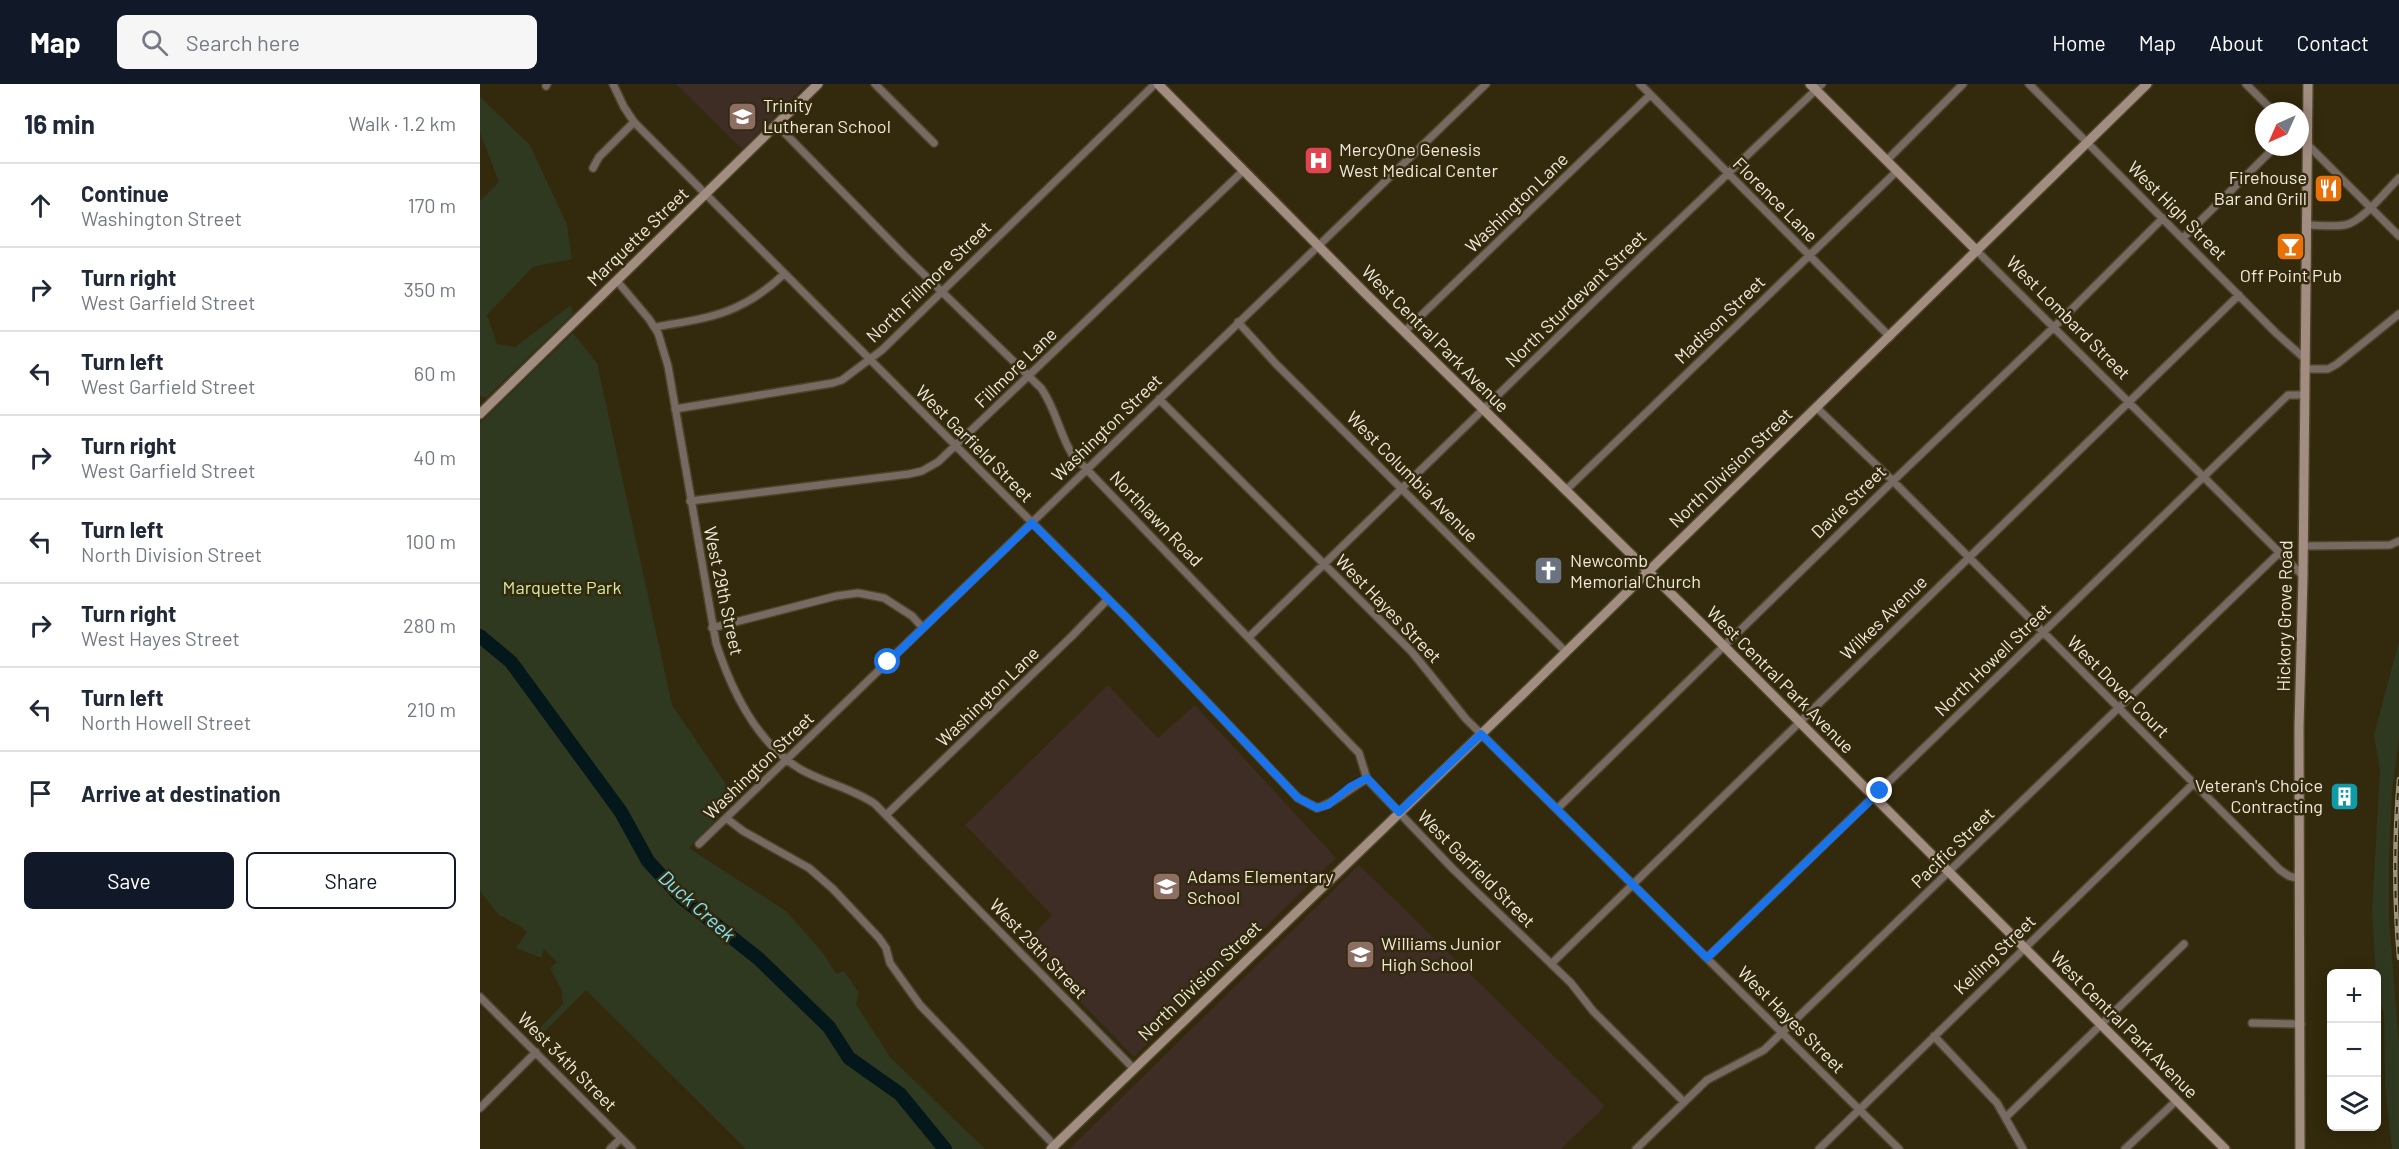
<!DOCTYPE html>
<meta charset="utf-8">
<style>
body{margin:0;font-family:Barlow,sans-serif;background:#f6f6f7;color:#1f2937}
.controls{position:absolute;right:18px;bottom:18px;display:grid;overflow:hidden;border-radius:9px;box-shadow:0 3px 15px #0003}
.controls button{width:54px;height:54px;display:grid;place-items:center;padding:0;border:0;border-bottom:2px solid #e0e1e3;background:#fff;color:#1f2937;font:30px sans-serif}
.compass{position:absolute;left:1775px;top:18px;width:54px;height:54px;border-radius:50%;background:#fff;box-shadow:0 3px 15px #0003;rotate:225deg}
.stop{position:absolute;width:18px;height:18px;margin:-14px;border:4px solid #1a73e8;border-radius:50%;background:#fff}
.stop.end{background:#1a73e8;border-color:#fff;box-shadow:0 2px 6px #0008}
.list{margin:0;padding:0;list-style:none}
h2{display:flex;justify-content:space-between;align-items:center;height:78px;margin:0;padding:0 24px;font-size:26px}
h2 small{font-size:20px;font-weight:400;color:#747a83}
.list li{display:grid;grid-template-columns:39px 1fr auto;gap:18px;align-items:center;box-sizing:border-box;height:84px;padding:0 24px;border-top:2px solid #e0e1e3}
.list b{display:block;font-size:22px;white-space:nowrap}
.list p{margin:0;font-size:20px;white-space:nowrap;color:#747a83}
.list em{font-size:20px;font-style:normal;color:#747a83}
.actions{display:flex;gap:12px;padding:18px 24px}
.actions a{flex:1;padding:14px 0;border:2px solid #111827;border-radius:9px;text-align:center;font-size:21px;color:#111827}
.actions .main{background:#111827;color:#fff}
.icon{flex:none;width:33px;height:33px;fill:none;stroke:currentColor;stroke-width:2;stroke-linecap:round;stroke-linejoin:round}
.map{position:relative;flex:none;width:1919px;height:1065px;overflow:hidden}
header{display:flex;align-items:center;gap:36px;box-sizing:border-box;height:84px;padding:0 30px;background:#111827;color:#fff}
header strong{font-size:28px}
nav{display:flex;gap:33px;margin-inline-start:auto;font-size:21px}
.search{width:420px;height:54px;background:#f6f6f7;display:flex;align-items:center;gap:15px;box-sizing:border-box;padding:0 21px;border-radius:9px;color:#747a83;font-size:22px}
main{display:flex}
aside{flex:1;background:#fff}
.map>svg:first-child{display:block}
.education{fill:#3e2d24}
.green{fill:#2f3920}
.lines{fill:none;stroke-linecap:round;stroke-linejoin:round}
.river{stroke:#04171b;stroke-width:14}
.street-casing{stroke:#4d4429;stroke-width:10}
.secondary-casing{stroke:#4d4429;stroke-width:12}
.street{stroke:#776a62;stroke-width:7}
.secondary{stroke:#a28d81;stroke-width:9}
.rail-casing{stroke:#9c957f;stroke-width:4.5}
.rail{stroke:#33290c;stroke-width:2;stroke-dasharray:7;stroke-linecap:butt}
.route{stroke:#1a73e8;stroke-width:8}
.labels{text-anchor:middle;stroke-width:5;stroke-linejoin:round;paint-order:stroke}
.poi-label{font-size:18px;fill:#efe9d9;stroke:#33290c;text-anchor:start}
.street-label{font-size:18px;fill:#efe9d9;stroke:#33290c}
.park-label{font-size:18px;fill:#d1eca4;stroke:#33290c}
.water-label{font-size:20px;font-style:italic;fill:#7fe3f9;stroke:#33290c}
</style>
<header>
<strong>Map</strong>
<div class="search"><svg class="icon" aria-label="search" viewBox="0 0 24 24"><circle cx="10" cy="10" r="6"/><path d="M15 15l6 6"/></svg>Search here</div>
<nav><a>Home</a><a>Map</a><a>About</a><a>Contact</a></nav>
</header>
<main>
<aside>
<h2>16 min<small>Walk · 1.2 km</small></h2>
<ul class="list">
<li><svg class="icon" aria-label="ahead" viewBox="0 0 24 24"><path d="M12 20V5M6 11l6-6 6 6"/></svg><div><b>Continue</b><p>Washington Street</p></div><em>170 m</em></li>
<li><svg class="icon" aria-label="right" viewBox="0 0 24 24"><path d="M7 20v-9h11M14 6l5 5-5 5"/></svg><div><b>Turn right</b><p>West Garfield Street</p></div><em>350 m</em></li>
<li><svg class="icon" aria-label="left" viewBox="0 0 24 24"><path d="M17 20v-9H6M10 6l-5 5 5 5"/></svg><div><b>Turn left</b><p>West Garfield Street</p></div><em>60 m</em></li>
<li><svg class="icon" aria-label="right" viewBox="0 0 24 24"><path d="M7 20v-9h11M14 6l5 5-5 5"/></svg><div><b>Turn right</b><p>West Garfield Street</p></div><em>40 m</em></li>
<li><svg class="icon" aria-label="left" viewBox="0 0 24 24"><path d="M17 20v-9H6M10 6l-5 5 5 5"/></svg><div><b>Turn left</b><p>North Division Street</p></div><em>100 m</em></li>
<li><svg class="icon" aria-label="right" viewBox="0 0 24 24"><path d="M7 20v-9h11M14 6l5 5-5 5"/></svg><div><b>Turn right</b><p>West Hayes Street</p></div><em>280 m</em></li>
<li><svg class="icon" aria-label="left" viewBox="0 0 24 24"><path d="M17 20v-9H6M10 6l-5 5 5 5"/></svg><div><b>Turn left</b><p>North Howell Street</p></div><em>210 m</em></li>
<li><svg class="icon" aria-label="arrive" viewBox="0 0 24 24"><path d="M6 21V4h12l-3 4 3 4H6"/></svg><div><b>Arrive at destination</b></div></li>
</ul>
<div class="actions"><a class="main">Save</a><a>Share</a></div>
</aside>
<div class="map">
<svg width="1919" height="1065" viewBox="0 0 1919 1065">
<rect width="100%" height="100%" fill="#33290c"/>
<!-- education -->
<path class="education" d="M196,0h131l-65,65z
M628,601l50,53 37,-33 141,153 -202,199 -110,-113 28,-29 -87,-90z
M879,781l246,241 -44,43h-492z"/>
<!-- green -->
<path class="green" d="M0,13l50,48 37,80 5,34 -39,8 -46,48 10,29 18,3 56,-42 2,9 -87,84 -6,-2v-195l19,-19 -19,-50z
M93,249l24,30 75,342 64,94 -47,49 97,63 37,42 13,21 8,-3 15,22 -3,11 34,53 95,92h-239l-160,-159 -50,50 -4,-4 31,-32 -1,-13 -12,-23 7,-6 -13,-13 -3,9 -25,-10 11,-16 -7,-6 -21,-11 -19,-24v-468z
M1919,557v97l-7,54 -3,68v60l10,125v104h-7l-7,-62 -1,-74 -7,-19 -5,-83 8,-140 -6,-36z"/>
<g class="lines">
<!-- river -->
<path class="river" d="M0,552l31,26 110,150 27,49 33,36 78,62 70,68 20,31 51,36 45,55"/>
<defs>
<path id="street" d="M133,0l11,23 10,15 493,496 171,180 19,10c19,-5 32,-20 50,-29
M395,0l59,59
M1160,0l250,253
M1549,0l247,249 28,25
M1766,0l27,27
M66,2l1,-2
M297,41l127,130 137,133c15,21 18,45 31,66l281,293 6,6 8,26 87,91 117,113 22,28 91,91
M1820,53l99,99
M1407,76l76,-76
M113,84l6,-11 35,-35
M1826,141c12,0 27,2 39,0 17,-3 41,-34 54,-47
M1703,154l92,-91
M1497,167l326,325
M137,197l32,38 9,14 10,33 48,277c15,46 41,100 84,126 24,14 52,19 75,35l259,265
M758,238l38,42 290,288
M175,243c54,-9 87,-13 129,-53
M924,248l246,-237
M1824,285h24l9,-5 62,-50
M679,315l253,253 54,67 433,430
M1337,324l76,73 387,389 9,6 11,3
M195,325l158,-26 9,-3 40,-30 273,-266
M1085,407l332,-320
M210,417l219,-27 13,-3 16,-9 306,-292
M1824,462l86,-1 9,-4
M232,544l124,-32 22,-3 26,5 28,18 11,12
M769,553l361,-351 212,-202
M1077,725l336,-328 161,-154 109,-109
M406,731l186,-179 36,-37
M246,734l17,13 66,37 24,21 46,49 7,10 4,15 30,42 135,141
M219,760l787,-760
M1227,874l581,-563h16
M1071,880l688,-669
M0,913l152,152
M1772,939l49,1
M1454,952l63,67 26,46
M0,1024l56,-56
M1526,1033l178,-173
M130,1065l11,-11
M1156,1065l71,-69 57,-30 515,-497
M1339,1065l374,-365
M1645,1065l51,-48"/>
<path id="secondary" d="M678,0l206,208 339,333 522,524
M1330,0l167,167
M0,330l338,-330
M571,1065l476,-459 620,-606
M1820,1065l-1,-422 4,-151 5,-492"/>
</defs>
<!-- street casing -->
<use href="#street" class="street-casing"/>
<!-- secondary casing -->
<use href="#secondary" class="secondary-casing"/>
<!-- street -->
<use href="#street" class="street"/>
<!-- secondary -->
<use href="#secondary" class="secondary"/>
<defs>
<path id="rail" d="M1919,695c-5,60 -5,119 0,179"/>
</defs>
<!-- rail casing -->
<use href="#rail" class="rail-casing"/>
<!-- rail -->
<use href="#rail" class="rail"/>
</g>
<g class="lines">
<!-- route -->
<path class="route" d="M408,578l144,-139 95,95 171,180 19,10 11,-3 22,-18 17,-9 32,34 82,-78 226,224 173,-167"/>
</g>
<!-- icons -->
<defs>
<symbol id="school-square" viewBox="-11 -11 22 22"><rect x="-9" y="-9" width="18" height="18" rx="4" fill="#8d6e63" stroke="#33290c"/><path d="M0-5L7-2L0 1L-7-2ZM-4 1L0 2.5L4 1V4Q0 6-4 4Z" fill="#fff"/></symbol>
<symbol id="hospital-square" viewBox="-11 -11 22 22"><rect x="-9" y="-9" width="18" height="18" rx="4" fill="#e0444e" stroke="#33290c"/><path d="M-5-5h3v3.5h4V-5h3V5h-3V1.5h-4V5h-3Z" fill="#fff"/></symbol>
<symbol id="restaurant-square" viewBox="-11 -11 22 22"><rect x="-9" y="-9" width="18" height="18" rx="4" fill="#e8710a" stroke="#33290c"/><path d="M-5-6h1v4h1v-4h1v4h1v-4h1v5L-1.5 .5V6h-2V.5L-5-1ZM5-6V6H3V1.5H1.5Q1.5-4 5-6Z" fill="#fff"/></symbol>
<symbol id="bar-square" viewBox="-11 -11 22 22"><rect x="-9" y="-9" width="18" height="18" rx="4" fill="#e8710a" stroke="#33290c"/><path d="M-6-5H6L.8 .8V4.5H3.5V6h-7V4.5H-.8V.8Z" fill="#fff"/></symbol>
<symbol id="church-square" viewBox="-11 -11 22 22"><rect x="-9" y="-9" width="18" height="18" rx="4" fill="#6b7280" stroke="#33290c"/><path d="M-1.2-6h2.4v3.5h3.3v2.4h-3.3V6h-2.4V-.1h-3.3v-2.4h3.3Z" fill="#fff"/></symbol>
<symbol id="building-square" viewBox="-11 -11 22 22"><rect x="-9" y="-9" width="18" height="18" rx="4" fill="#0f9aa8" stroke="#33290c"/><path d="M-4-6H4V6H1V3H-1V6H-4ZM-2.5-4.3h1.7v1.8h-1.7ZM.8-4.3h1.7v1.8H.8ZM-2.5-1h1.7V.8h-1.7ZM.8-1h1.7V.8H.8Z" fill="#fff"/></symbol>
</defs>
<g fill-rule="evenodd">
<use href="#school-square" x="246" y="16" width="33" height="33"/>
<use href="#hospital-square" x="822" y="60" width="33" height="33"/>
<use href="#restaurant-square" x="1832" y="88" width="33" height="33"/>
<use href="#bar-square" x="1794" y="146" width="33" height="33"/>
<use href="#church-square" x="1052" y="470" width="33" height="33"/>
<use href="#building-square" x="1848" y="696" width="33" height="33"/>
<use href="#school-square" x="670" y="786" width="33" height="33"/>
<use href="#school-square" x="864" y="854" width="33" height="33"/>
</g>
<g class="labels">
<!-- poi labels -->
<g class="poi-label">
<text x="283" y="28">Trinity<tspan x="283" dy="21">Lutheran School</tspan></text>
<text x="859" y="72">MercyOne Genesis<tspan x="859" dy="21">West Medical Center</tspan></text>
<text x="1827" y="100" text-anchor="end">Firehouse<tspan x="1827" dy="21">Bar and Grill</tspan></text>
<text x="1811" y="198" text-anchor="middle">Off Point Pub</text>
<text x="1090" y="483">Newcomb<tspan x="1090" dy="21">Memorial Church</tspan></text>
<text x="1843" y="708" text-anchor="end">Veteran's Choice<tspan x="1843" dy="21">Contracting</tspan></text>
<text x="707" y="799">Adams Elementary<tspan x="707" dy="21">School</tspan></text>
<text x="901" y="866">Williams Junior<tspan x="901" dy="21">High School</tspan></text>
</g>
<!-- street labels -->
<g class="street-label">
<text transform="translate(1295 116) rotate(45)" y="6">Florence Lane</text>
<text transform="translate(1037 119) rotate(-44)" y="6">Washington Lane</text>
<text transform="translate(1697 127) rotate(45)" y="6">West High Street</text>
<text transform="translate(158 153) rotate(-44)" y="6">Marquette Street</text>
<text transform="translate(449 198) rotate(-44)" y="6">North Fillmore Street</text>
<text transform="translate(1096 215) rotate(-44)" y="6">North Sturdevant Street</text>
<text transform="translate(1588 234) rotate(45)" y="6">West Lombard Street</text>
<text transform="translate(1240 236) rotate(-44)" y="6">Madison Street</text>
<text transform="translate(955 255) rotate(45)" y="6">West Central Park Avenue</text>
<text transform="translate(536 284) rotate(-44)" y="6">Fillmore Lane</text>
<text transform="translate(627 344) rotate(-44)" y="6">Washington Street</text>
<text transform="translate(494 360) rotate(45)" y="6">West Garfield Street</text>
<text transform="translate(1251 384) rotate(-44)" y="6">North Division Street</text>
<text transform="translate(932 393) rotate(45)" y="6">West Columbia Avenue</text>
<text transform="translate(1369 418) rotate(-44)" y="6">Davie Street</text>
<text transform="translate(676 435) rotate(46)" y="6">Northlawn Road</text>
<text transform="translate(243 507) rotate(78)" y="6">West 29th Street</text>
<text transform="translate(908 525) rotate(46)" y="6">West Hayes Street</text>
<text transform="translate(1805 532) rotate(-89)" y="6">Hickory Grove Road</text>
<text transform="translate(1404 534) rotate(-44)" y="6">Wilkes Avenue</text>
<text transform="translate(1513 576) rotate(-44)" y="6">North Howell Street</text>
<text transform="translate(1300 596) rotate(45)" y="6">West Central Park Avenue</text>
<text transform="translate(1638 603) rotate(45)" y="6">West Dover Court</text>
<text transform="translate(508 613) rotate(-44)" y="6">Washington Lane</text>
<text transform="translate(279 682) rotate(-44)" y="6">Washington Street</text>
<text transform="translate(1473 764) rotate(-44)" y="6">Pacific Street</text>
<text transform="translate(996 785) rotate(45)" y="6">West Garfield Street</text>
<text transform="translate(558 865) rotate(46)" y="6">West 29th Street</text>
<text transform="translate(1515 871) rotate(-44)" y="6">Kelling Street</text>
<text transform="translate(720 897) rotate(-44)" y="6">North Division Street</text>
<text transform="translate(1311 936) rotate(45)" y="6">West Hayes Street</text>
<text transform="translate(1644 941) rotate(45)" y="6">West Central Park Avenue</text>
<text transform="translate(87 978) rotate(45)" y="6">West 34th Street</text>
</g>
<!-- park labels -->
<g class="park-label">
<text x="82" y="510">Marquette Park</text>
</g>
<!-- water labels -->
<g class="water-label">
<text transform="translate(217 822) rotate(42)" y="7">Duck Creek</text>
</g>
</g>
</svg>
<div class="controls">
<button>+</button>
<button>−</button>
<button><svg class="icon" aria-label="layers" viewBox="0 0 24 24"><path d="M12 4l9 5-9 5-9-5zM3 14l9 5 9-5"/></svg></button>
</div>
<svg class="compass" viewBox="-18 -18 36 36"><path d="M0-13l5 13h-10z" fill="#e53935"/><path d="M0 13l5-13h-10z" fill="#747a83"/></svg>
<div class="stop" style="left:408px;top:578px"></div>
<div class="stop end" style="left:1400px;top:707px"></div>
</div>
</main>
